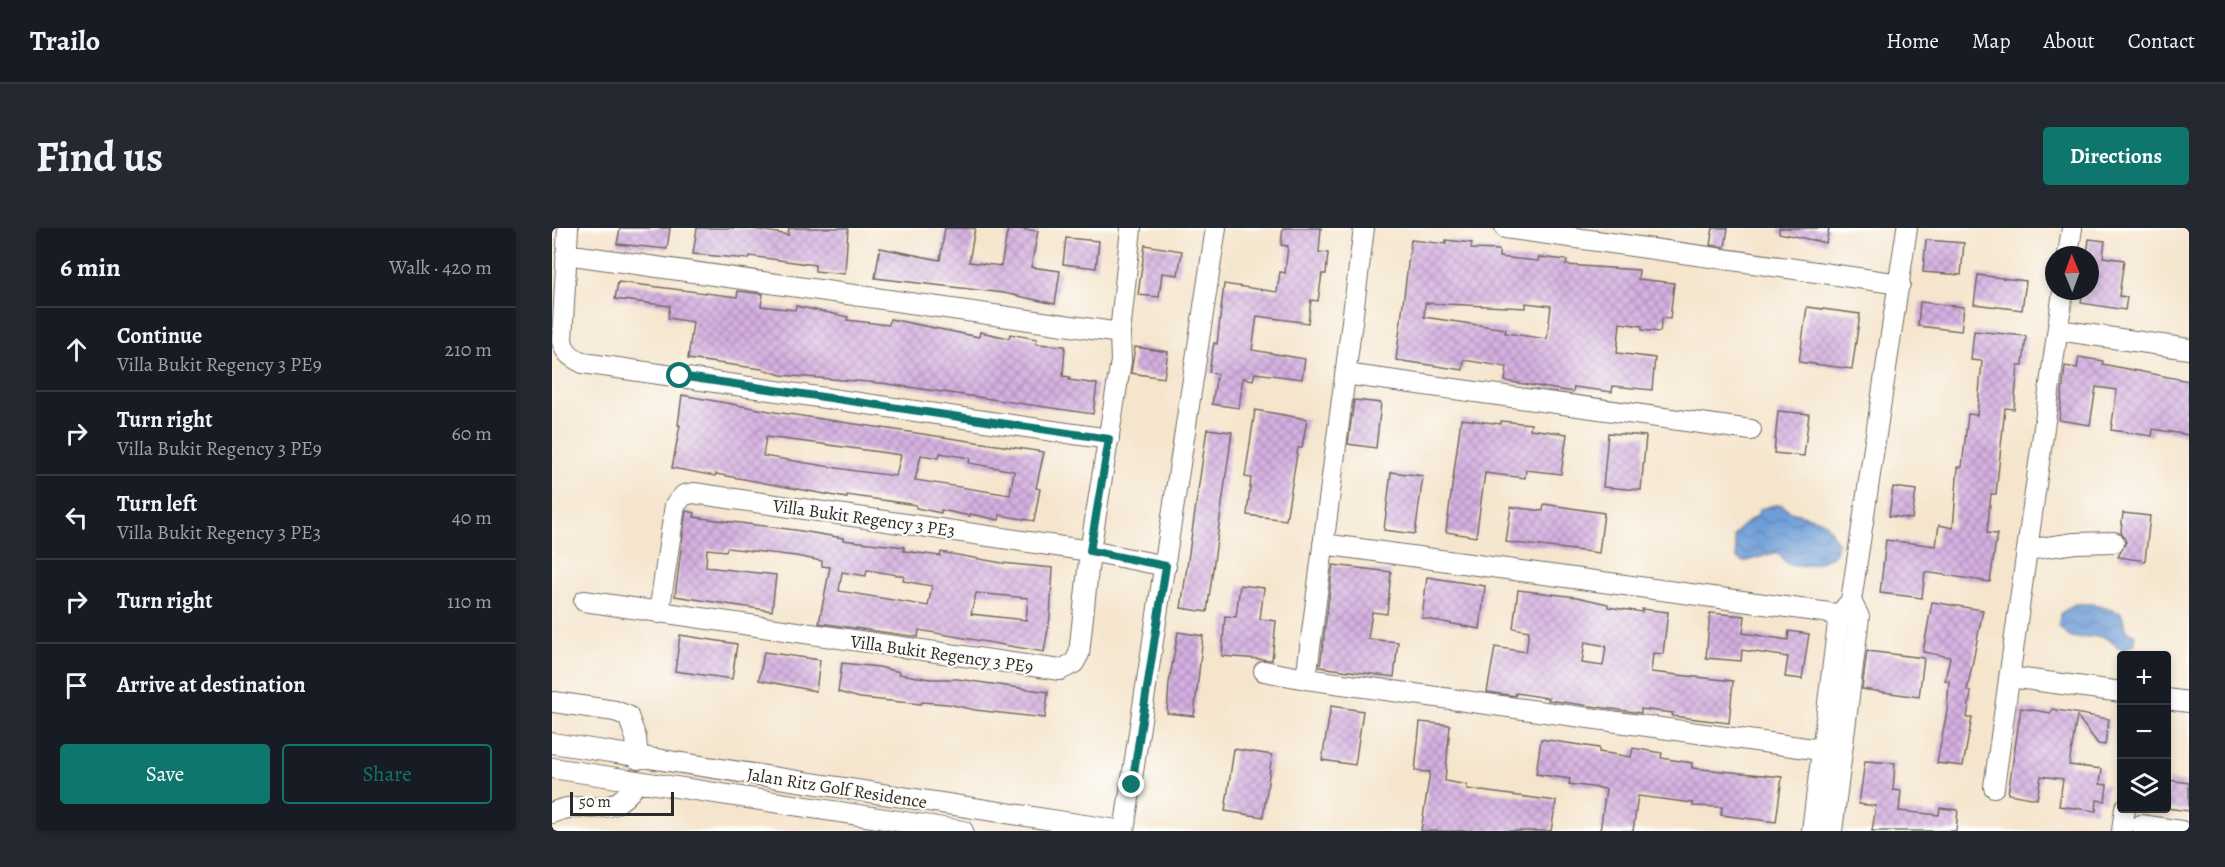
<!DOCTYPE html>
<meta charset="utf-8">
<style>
body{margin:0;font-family:Alegreya,serif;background:#242831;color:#f1f3f6}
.controls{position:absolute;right:18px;bottom:18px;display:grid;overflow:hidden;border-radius:6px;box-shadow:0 3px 9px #0003}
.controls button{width:54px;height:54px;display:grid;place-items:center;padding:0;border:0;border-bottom:2px solid #363941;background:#171b24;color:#f1f3f6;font:30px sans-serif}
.compass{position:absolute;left:1493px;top:18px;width:54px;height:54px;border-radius:50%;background:#171b24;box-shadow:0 3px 9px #0003;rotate:359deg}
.scale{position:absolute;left:18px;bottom:15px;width:104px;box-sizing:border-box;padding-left:6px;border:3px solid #2b2b2b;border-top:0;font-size:16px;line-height:21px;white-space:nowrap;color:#2b2b2b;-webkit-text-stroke:4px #fdfcf7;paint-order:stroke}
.stop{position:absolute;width:18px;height:18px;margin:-14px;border:4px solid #0f766e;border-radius:50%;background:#fff}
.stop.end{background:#0f766e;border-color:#fff;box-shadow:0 2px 6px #0008}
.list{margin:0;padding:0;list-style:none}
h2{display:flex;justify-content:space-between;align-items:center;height:78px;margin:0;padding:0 24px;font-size:26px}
h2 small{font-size:20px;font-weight:400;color:#9ea1a6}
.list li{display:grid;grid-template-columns:39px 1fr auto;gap:18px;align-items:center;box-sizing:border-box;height:84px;padding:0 24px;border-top:2px solid #363941}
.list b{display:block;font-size:22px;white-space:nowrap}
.list p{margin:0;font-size:20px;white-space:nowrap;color:#9ea1a6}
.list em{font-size:20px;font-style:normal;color:#9ea1a6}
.actions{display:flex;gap:12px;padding:18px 24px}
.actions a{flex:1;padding:14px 0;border:2px solid #0f766e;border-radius:6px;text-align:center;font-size:21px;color:#0f766e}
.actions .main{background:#0f766e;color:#fff}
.icon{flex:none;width:33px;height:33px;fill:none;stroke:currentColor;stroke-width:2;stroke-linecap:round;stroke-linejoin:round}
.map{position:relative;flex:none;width:1637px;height:603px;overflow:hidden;border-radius:6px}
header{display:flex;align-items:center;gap:36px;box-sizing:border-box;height:84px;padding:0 30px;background:#171b24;border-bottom:2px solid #363941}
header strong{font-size:28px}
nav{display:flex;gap:33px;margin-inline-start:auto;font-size:21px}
.intro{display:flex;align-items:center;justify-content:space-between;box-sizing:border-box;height:144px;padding:0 36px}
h1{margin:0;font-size:42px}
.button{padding:15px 27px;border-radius:6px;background:#0f766e;color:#fff;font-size:21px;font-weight:700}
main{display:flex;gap:36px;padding:0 36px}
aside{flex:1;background:#171b24;border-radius:6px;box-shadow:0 3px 9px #0003}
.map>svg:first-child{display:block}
.water{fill:url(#water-waves);stroke:#4c6482;stroke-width:1.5}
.building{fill:url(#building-cross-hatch);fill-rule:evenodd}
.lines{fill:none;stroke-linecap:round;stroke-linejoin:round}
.minor-casing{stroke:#726c64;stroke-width:22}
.minor{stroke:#fff;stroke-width:20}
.route{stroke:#0f766e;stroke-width:8}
.labels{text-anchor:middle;stroke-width:4.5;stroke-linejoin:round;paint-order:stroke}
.street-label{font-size:18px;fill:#2b2b2b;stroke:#fdfcf7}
</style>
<header>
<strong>Trailo</strong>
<nav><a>Home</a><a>Map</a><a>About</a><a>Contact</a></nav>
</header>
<div class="intro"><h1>Find us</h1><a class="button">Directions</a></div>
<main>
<aside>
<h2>6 min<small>Walk · 420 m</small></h2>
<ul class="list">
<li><svg class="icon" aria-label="ahead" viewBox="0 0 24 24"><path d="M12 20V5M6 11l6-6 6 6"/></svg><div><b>Continue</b><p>Villa Bukit Regency 3 PE9</p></div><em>210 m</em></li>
<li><svg class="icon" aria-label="right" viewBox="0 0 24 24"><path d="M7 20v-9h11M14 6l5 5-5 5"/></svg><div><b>Turn right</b><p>Villa Bukit Regency 3 PE9</p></div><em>60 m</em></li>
<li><svg class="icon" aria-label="left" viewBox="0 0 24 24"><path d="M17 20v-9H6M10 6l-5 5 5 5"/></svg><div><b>Turn left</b><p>Villa Bukit Regency 3 PE3</p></div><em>40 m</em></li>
<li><svg class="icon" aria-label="right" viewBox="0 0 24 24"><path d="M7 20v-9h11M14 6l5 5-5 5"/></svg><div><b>Turn right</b></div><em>110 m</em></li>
<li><svg class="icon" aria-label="arrive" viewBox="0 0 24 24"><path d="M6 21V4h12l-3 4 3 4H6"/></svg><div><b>Arrive at destination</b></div></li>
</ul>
<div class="actions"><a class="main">Save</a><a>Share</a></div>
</aside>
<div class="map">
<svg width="1637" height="603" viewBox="0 0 1637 603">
<defs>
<pattern id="water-waves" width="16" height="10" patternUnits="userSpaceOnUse" patternTransform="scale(1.5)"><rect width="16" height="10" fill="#6e9ed8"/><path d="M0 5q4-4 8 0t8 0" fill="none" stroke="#5b81af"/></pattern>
<pattern id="building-cross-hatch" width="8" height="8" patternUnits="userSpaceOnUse" patternTransform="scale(1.5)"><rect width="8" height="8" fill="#d5b0e1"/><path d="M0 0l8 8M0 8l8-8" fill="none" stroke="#ad8fb7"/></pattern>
</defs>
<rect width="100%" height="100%" fill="#fdfcf7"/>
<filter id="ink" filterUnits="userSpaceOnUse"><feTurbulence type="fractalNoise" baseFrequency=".0167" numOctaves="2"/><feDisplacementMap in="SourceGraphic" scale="12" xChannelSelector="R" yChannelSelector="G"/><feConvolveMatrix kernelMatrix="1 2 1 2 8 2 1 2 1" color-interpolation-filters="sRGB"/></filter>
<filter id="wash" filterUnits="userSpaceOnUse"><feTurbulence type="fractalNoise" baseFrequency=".008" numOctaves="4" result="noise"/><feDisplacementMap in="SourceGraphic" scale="24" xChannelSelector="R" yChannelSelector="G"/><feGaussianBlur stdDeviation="1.35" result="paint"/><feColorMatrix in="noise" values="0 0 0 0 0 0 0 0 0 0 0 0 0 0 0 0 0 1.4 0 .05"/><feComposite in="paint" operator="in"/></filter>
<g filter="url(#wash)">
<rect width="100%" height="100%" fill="#f5e5cd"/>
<!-- water -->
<path class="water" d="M1223,277h7l9,7 29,8 6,4 12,19 -2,9c-7,9 -34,17 -45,13 -6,-2 -10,-9 -14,-13l-33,10 -7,-4 -3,-22 8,-10 16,-11 1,-6z
M1523,376h17l29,9 6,18 8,4v8l-12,8c-7,-5 -12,-12 -20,-14 -22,-4 -27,10 -44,-11l1,-12z"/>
<g id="blocks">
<!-- building -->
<path class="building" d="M68,0h50l-3,21 -50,-5z
M145,0h52l39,7 1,-7h59l-3,46 -30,-3v-6l-65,-9 -1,3 -56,-5z
M393,0h30l-6,34 32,4 7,-38 30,3 -7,36 29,4 -5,33 -51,-11 -129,-15 5,-30 60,12z
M731,0h38l-2,24 9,1 -2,21h-4l-4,27 -7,-1 -3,23 -51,-7 -5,34 53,9 -3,20 -47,-6 -2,7 -10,-2 -4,30 -27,-4 5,-30 -8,-2 5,-29 3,1 7,-60 53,8 3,-20 5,1 3,-27 -7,-1z
M1161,0h15l-3,19 -15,-2z
M1227,0h50l-3,15 -47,-10z
M514,10l33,3 -3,27 -33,-4z
M1537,11l16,2 -2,16 21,3 -5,36 8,1 -2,13 -44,-7 2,-12h7v-36h-3z
M859,12l35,4v-4l26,3 -1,6 28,1v7l39,4 1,-4 28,3 -1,5 73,5 -1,9 36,4 -4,36 -8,-1 -2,14 -18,-2v-4l-22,-3 -3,30 38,5 -3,32 -39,-4 -1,6 -38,-5 -1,5 -68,-11 2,-14 -43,-7 -1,10 -67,-10zM873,75l101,5v-5l25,3 -4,33 -42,-6 1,-4 -82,-12z
M1374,12l38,3 -3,32 -38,-3z
M593,17l37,6 -4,24 -16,-2 -3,24 -21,-2z
M1426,47l48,6 -4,29 -48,-6z
M66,54l119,15 1,-6 25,3 -2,12 34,4 1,-4 52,11 -1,3 42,5 1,-6 89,18 1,-5 29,6 1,-4 27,5 -1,5 29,2 -2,30 7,1 -1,3 28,4 -4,30 -212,-31 -100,-8 -19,-6 -74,-10 5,-37 -25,-4 2,-12 -55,-7z
M1368,74l44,5 -3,24 -43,-5z
M1255,79l53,7 -8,55 -53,-7z
M1422,103l52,5 -3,29h-5l-4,44 -9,-1 -9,86h-5l-4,39 10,1 -7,48 -65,-10 -3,26 -42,-5 6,-53 50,6 3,-21 14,3 5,-61h4l6,-53 9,1 5,-54 -11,-1z
M583,119l33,5 -4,26 -33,-5z
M1527,129l24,4 -1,3 87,17v54l-36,-6 -1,7 -41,-6 6,-40 -21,-3 -6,38 -31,-5 6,-54 12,2z
M130,167l93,17 269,40 -8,36 4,1 -6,32 -34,-6 -1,5 -29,-6v2l-29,-6v3l-25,-5v-3l-69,-10v3l-131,-24 -1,2 -43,-8 8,-43h-2zM214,209l48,6 87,12 -5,21 -40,-5 -93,-15zM388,225l30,5 -1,5 45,8 -4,24 -95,-15 6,-25 18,3z
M802,172l27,3 -5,45 -28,-4z
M703,182l52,9 -5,29h-4l-12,72 -39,-5 4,-37 -6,-1z
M1226,183l31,3 -5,42 -30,-3z
M909,191l40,5v-3l30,3 -1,5 37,5 -6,40 -35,-4 -1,8 -40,-5 -9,64 -30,-5z
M655,201l25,3 -25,180 -26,-4z
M1056,205l38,3 -5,54 -38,-3z
M839,244l32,4 -8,58 -31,-4z
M1341,259l23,3 -4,29 -23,-3z
M992,276l60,9 -5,40 -93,-11 5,-35 32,4z
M134,283l9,2 -1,4 101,13 48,8v2l61,7v4l36,5 1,-4 61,11 51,5 -3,50 -6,34 -125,-22 -1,7 -99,-14 11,-56 -8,-1v-5l-26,-5 -69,-8 -1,3 -19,-2 -1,18 70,8 -4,36 -97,-15zM315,342l37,6 -1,5 29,5 -4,20 -89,-15 3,-19 24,4zM424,365l52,5 -2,22 -55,-6z
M1571,285l27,3 -5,45 -27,-4 8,-15 -5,-10z
M781,337l58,7 -4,42 -15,-2 -4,27 30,3 -4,35 -74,-10z
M875,349l58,9 -5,43 -58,-11z
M688,357l24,3 -4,31 16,2 -4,39 -50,-4 3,-40 11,1z
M966,362l59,7 31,7v3l34,5v-3l26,3 -5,42 -10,-1 -2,19 82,9 -4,42 -57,-7 1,-3 -32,-4v4l-93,-13 1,-2 -33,-5 -1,3 -28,-4 8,-45 31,5 3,-21 -16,-3zM1033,414l21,4 -3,20 -21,-3z
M1380,374l51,8 -16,81 4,1 -4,26h5l-9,48 -26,-3 10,-52 2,-30 -4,-1 5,-23 -27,-5z
M1158,385l35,3 -2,17 45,7 1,-9 20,3 -7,45 -17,-2 3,-20 -46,-7 -1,11 -35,-3z
M626,404l25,4 -9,80 -27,-3 2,-30z
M128,407l57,9 -5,35 -57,-8z
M1315,423l57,7 -5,39 -57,-8z
M212,424l56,8 -4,31 -57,-11z
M290,435l37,4 21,5 -1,2 31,5h27l91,13 -3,26 -70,-8 -27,-6 -26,-2 -1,2 -61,-6 -22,-6z
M779,478l32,5 -8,54 -33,-5z
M1469,480l30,5 1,-4 57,10 -4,26 -7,-1 -21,-28 -8,49 33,4 -2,15 7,1 -2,16 -8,-1 -1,11 -37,-5 4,-27 -22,-3 -4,23 -29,-5z
M868,494l30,3 -5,56 22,4v4l89,12 -5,30h-130l9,-59 -15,-1z
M989,511l58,9v4l32,5 2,-9 29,5 -1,5 31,5v5l90,9 -6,45 -55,-7 1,-8 -29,-1v-3l-55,-7 -5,35h-33l6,-42 -37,-5 1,-5 -34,-5z
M682,521l38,6 -9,62 -38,-6z
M1313,533l30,2 -2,27 8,1 -2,20 40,4 1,-7 18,2 -2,21h-84l4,-25 -17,-2z
M1617,552l20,3v28l-23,-3z"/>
</g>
</g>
<g filter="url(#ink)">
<use href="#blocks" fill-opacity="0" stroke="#726c64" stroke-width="1.5"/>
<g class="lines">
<defs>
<path id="minor" d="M16,0l-6,113c3,12 9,16 21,22l526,76
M953,0l395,56
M14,26l554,79
M1516,27l4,-27
M1506,102l131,19
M793,146l406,56
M771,316l536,73
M1475,322l48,-7 39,-1
M32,373l476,69 14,-7 5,-9 11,-103 31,-190 -1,-28 11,-105
M1299,373l56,-373
M107,385l16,-108 9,-10 10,-2 396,58 76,15
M712,443l42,8 515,71
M1457,449l113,15
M754,451l58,-451
M1614,471l23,3
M2,474l61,9 13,5 8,22 2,21
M0,515l571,88
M0,540l411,63
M1442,559l69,-496
M0,585c36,-17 54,13 85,-30
M1589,597l40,6
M572,603l92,-603
M1260,603l27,-216 12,-14 8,16 -27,214
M1570,603l3,-23"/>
</defs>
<!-- minor casing -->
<use href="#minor" class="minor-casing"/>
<!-- minor -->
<use href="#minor" class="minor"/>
</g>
</g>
<g class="lines" filter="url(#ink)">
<!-- route -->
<path class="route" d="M128,148l429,63 -19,112 76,15 -34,219"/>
</g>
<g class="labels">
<!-- street labels -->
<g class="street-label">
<text transform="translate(312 290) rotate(8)" y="6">Villa Bukit Regency 3 PE3</text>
<text transform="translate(390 426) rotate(8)" y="6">Villa Bukit Regency 3 PE9</text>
<text transform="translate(285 560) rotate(9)" y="6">Jalan Ritz Golf Residence</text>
</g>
</g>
</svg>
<div class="controls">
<button>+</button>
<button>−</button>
<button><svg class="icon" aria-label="layers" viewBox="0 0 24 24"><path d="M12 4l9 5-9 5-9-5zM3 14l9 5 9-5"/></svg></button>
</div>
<svg class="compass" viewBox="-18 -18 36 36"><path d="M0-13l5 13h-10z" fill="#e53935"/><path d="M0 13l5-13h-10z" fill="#9ea1a6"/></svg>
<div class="scale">50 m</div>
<div class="stop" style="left:128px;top:148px"></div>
<div class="stop end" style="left:580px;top:557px"></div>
</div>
</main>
